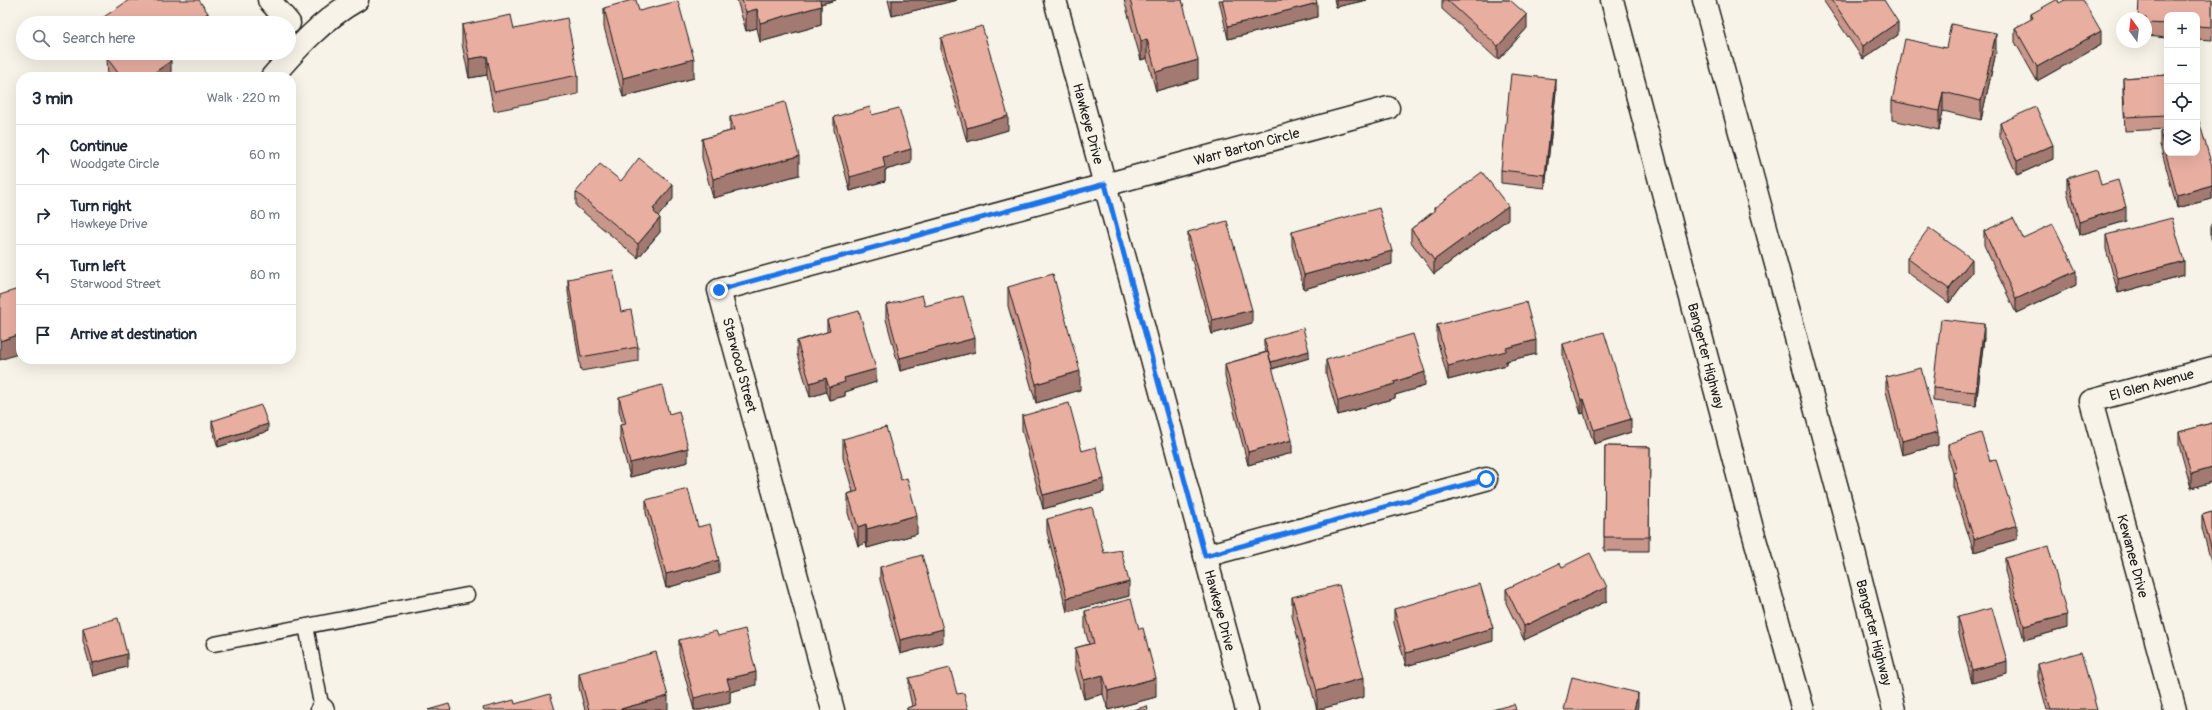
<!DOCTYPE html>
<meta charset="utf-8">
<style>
body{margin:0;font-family:Pangolin,sans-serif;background:#f2f2f3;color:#1f2937}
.controls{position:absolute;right:12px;top:12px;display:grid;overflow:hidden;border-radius:8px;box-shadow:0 4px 16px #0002}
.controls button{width:36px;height:36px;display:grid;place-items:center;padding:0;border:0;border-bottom:1px solid #e0e1e3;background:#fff;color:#1f2937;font:20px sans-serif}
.compass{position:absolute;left:2116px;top:12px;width:36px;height:36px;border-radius:50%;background:#fff;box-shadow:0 4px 16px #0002;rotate:345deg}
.stop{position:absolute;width:12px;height:12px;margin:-9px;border:3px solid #1a73e8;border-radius:50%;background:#fff}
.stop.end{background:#1a73e8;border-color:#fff;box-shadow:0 1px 4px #0008}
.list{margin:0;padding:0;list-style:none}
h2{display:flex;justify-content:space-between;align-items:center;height:52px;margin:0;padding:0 16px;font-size:17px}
h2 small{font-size:13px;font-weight:400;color:#747a83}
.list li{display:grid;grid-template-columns:26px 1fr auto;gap:12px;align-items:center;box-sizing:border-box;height:60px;padding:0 16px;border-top:1px solid #e0e1e3}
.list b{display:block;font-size:15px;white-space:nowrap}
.list p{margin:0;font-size:13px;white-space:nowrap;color:#747a83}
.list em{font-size:13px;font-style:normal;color:#747a83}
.icon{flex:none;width:22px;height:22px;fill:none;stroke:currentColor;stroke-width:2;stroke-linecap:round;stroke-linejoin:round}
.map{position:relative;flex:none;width:2212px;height:710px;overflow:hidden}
.search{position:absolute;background:#fff;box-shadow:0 4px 16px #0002;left:16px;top:16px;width:280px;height:44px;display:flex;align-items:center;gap:10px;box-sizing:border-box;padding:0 14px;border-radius:22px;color:#747a83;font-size:15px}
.panel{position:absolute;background:#fff;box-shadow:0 4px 16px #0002;left:16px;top:72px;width:280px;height:292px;border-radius:16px}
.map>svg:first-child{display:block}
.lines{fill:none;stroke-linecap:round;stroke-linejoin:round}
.service-casing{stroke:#1c1c1c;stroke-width:17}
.minor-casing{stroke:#1c1c1c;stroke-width:25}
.trunk-casing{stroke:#1c1c1c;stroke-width:25}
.service{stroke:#f7f3e8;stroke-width:14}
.minor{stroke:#f7f3e8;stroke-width:22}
.trunk{stroke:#f7f3e8;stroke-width:22}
.wall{fill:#c8968a;stroke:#1c1c1c}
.shaded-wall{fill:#a27a71;stroke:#1c1c1c}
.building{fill:#e8afa1;stroke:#1c1c1c}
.route{stroke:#1a73e8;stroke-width:5}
.labels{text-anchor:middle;stroke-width:3;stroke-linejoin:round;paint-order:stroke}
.street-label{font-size:14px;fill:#1c1c1c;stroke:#f7f3e8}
</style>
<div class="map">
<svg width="2212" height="710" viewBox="0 0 2212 710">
<rect width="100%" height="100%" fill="#f7f3e8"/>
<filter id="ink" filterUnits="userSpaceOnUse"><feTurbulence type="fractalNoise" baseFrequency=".025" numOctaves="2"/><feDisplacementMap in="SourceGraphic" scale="8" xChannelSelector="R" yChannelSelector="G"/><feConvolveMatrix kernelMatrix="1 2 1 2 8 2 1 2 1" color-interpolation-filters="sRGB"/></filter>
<g filter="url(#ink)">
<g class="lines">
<defs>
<path id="service" d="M306,626l16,83
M214,644l253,-49"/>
<g id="minor">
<path d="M269,0l20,23"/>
<path id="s1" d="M1055,0l192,710"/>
<path d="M272,77c25,-29 51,-58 85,-77"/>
<path d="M1205,556l281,-77"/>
<path d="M322,709l1,1"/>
<path id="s2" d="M833,710l-114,-420 669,-182"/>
<path id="s3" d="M2175,710l-84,-309 121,-33"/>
</g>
<g id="trunk">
<path id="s4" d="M1612,0l141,532 50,178"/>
<path id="s5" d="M1704,0l142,521 48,189"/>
</g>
</defs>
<!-- service casing -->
<use href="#service" class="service-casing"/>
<!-- minor casing -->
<use href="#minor" class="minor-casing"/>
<!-- trunk casing -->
<use href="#trunk" class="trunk-casing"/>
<!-- service -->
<use href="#service" class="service"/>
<!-- minor -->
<use href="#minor" class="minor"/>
<!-- trunk -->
<use href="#trunk" class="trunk"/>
</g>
<!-- wall -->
<path class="wall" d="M737,0h99l-15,4v21l-61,17 -3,-14 -11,3z
M888,0h69l-65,16z
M1124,0h58l16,79 -42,12 -9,-33 -6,2z
M1219,0h97l1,17 -89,22z
M1334,0h33l-31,7z
M1442,0h68l17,28 -29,32 -56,-51z
M1823,0h61l14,35 -35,24z
M2212,0v40l-15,-1v-24h-30v23l-21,-2v-18z
M2059,3l42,42 -64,36 -22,-39v-14l16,-8v-6z
M604,8l35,3 55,67 -71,19 -19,-70z
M462,25l52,4 64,46v19l-84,17 -7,-36 -18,3 -7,-34z
M941,38l67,92 -41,12 -26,-91z
M1946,48l50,4 -15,68 -38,-9 -4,19 -47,-10v-19z
M107,53h71l-8,6 1,18h-63l-1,-19 2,-1z
M2167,75v54l-42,2 -2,-40v-13z
M1556,92l-11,96 -44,-5v-13z
M872,115l39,48 -26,7v11l-35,10 -16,-61v-13z
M730,117l69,58 -86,23 -11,-40v-19l28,-8z
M2000,123l53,36 -36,16 -17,-38z
M2160,132l52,34v33l-35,9 -17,-63z
M2067,178l34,7 25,36 -47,14 -12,-44z
M621,181l52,18 -15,17 2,16 -22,26 -62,-52v-14z
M1434,208l74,11 -74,55 -23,-32v-13l23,-18z
M2211,224h1v17l-1,-3z
M1984,231l39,7 53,47 -60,28 -32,-68z
M1188,232l64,91 -40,11 -24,-89z
M1292,232l100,32 -88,25 -12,-43z
M2106,235l78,40 -66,18 -12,-44z
M1907,258l65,14 -23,31 -42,-31z
M568,279l53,33 17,35v14l-57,10 -13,-79z
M1008,287l72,103 -44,13 -28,-97z
M886,305l39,1 50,46 -75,19 -14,-52z
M827,320l49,62 -31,10v4l-16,4 -3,-8 -16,5 -13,-43v-13l30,-9z
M1437,325l99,29 -30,7v4l-58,15 -11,-41z
M1984,338l-8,68 -43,-5v-13z
M1264,339l45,19 -37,11 20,84 -44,12 -23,-88v-13l41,-12 -2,-6z
M1563,344l68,88 -37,12 -10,-31 -3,1 -18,-56z
M1326,360l99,26 -30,9v3l-57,17 -12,-41z
M1886,377l52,68 -36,10 -16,-64z
M619,397l50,17 19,48 -58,15 -10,-38v-14h3l-4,-15z
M1022,416l60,35 22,41 -61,17 -21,-79z
M212,421l56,10 -50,16 -6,-19z
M2212,423v59l-21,6 -12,-43v-13z
M843,439l58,41 16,54 -50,14 -1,-5 -8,3 -10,-33v-19l5,-2 -10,-34z
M1948,444l42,17 27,78 -43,13 -21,-65v-14l-5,-16z
M1605,446l45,1 -1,104h-45z
M646,500l52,27 21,46 -53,15 -20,-75z
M2212,512v53l-10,-37v-13z
M1047,519l57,34 25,43 -62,16 -20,-80z
M2005,558l62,70 -43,12 -19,-69z
M880,567l63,75 -43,12 -20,-74z
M1562,567l45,34 -83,39 -18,-37v-14z
M1292,597l72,100 -47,13 -25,-94z
M1394,609l99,32 -87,25 -12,-43z
M1085,611l54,18 17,68 -48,13 -5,-16 -19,5 -9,-32v-19l14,-4 -4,-14z
M1958,617l49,57 -35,9 -14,-53z
M83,628l44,39 -34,9 -10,-35z
M718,636l38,49 -26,7v11l-29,7h-7l-15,-56v-14z
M2038,664l59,46h-50l-9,-33z
M579,673l89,36 -2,1h-81l-6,-23z
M909,678l48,16 11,16h-61v-2l5,-2 -3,-14z"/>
<!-- shaded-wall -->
<path class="shaded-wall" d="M816,0h20l-20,5z
M892,0h65l-65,16z
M1336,0h31l-31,7z
M1317,3v14l-89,22v-13z
M821,6v19l-61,17v-19z
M757,9v19l-11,3v-19z
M208,13v10h-14z
M1527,15v13l-29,32v-14z
M1898,22v13l-35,24v-13z
M2101,31v14l-64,36v-14z
M1996,33v19l-15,68v-19z
M1147,39v19l-6,2v-19z
M161,53h17l-17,12z
M487,56v19l-18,3v-19z
M694,59v19l-71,19v-19z
M1198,60v19l-42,12v-19z
M171,61v16h-23z
M1556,79v13l-11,96v-13z
M1943,92v19l-4,19v-19z
M1008,116v14l-41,12v-14z
M2053,145v14l-36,16v-14z
M911,149v14l-26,7v11l-35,10v-14l33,-20z
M799,156v19l-86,23v-19z
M673,185v14l-18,21 -2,-11z
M2212,185v14l-35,9v-13z
M1508,206v13l-74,55v-14z
M2126,207v14l-47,14v-13z
M660,218v14l-22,26v-14z
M1392,251v13l-88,25v-14z
M1972,259v13l-23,31v-14z
M2184,261v14l-66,18v-14z
M2076,271v14l-60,28v-14z
M1252,310v13l-40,11v-14z
M1984,324v14l-8,68v-14z
M21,334v19l-21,7v-19z
M975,338v14l-75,19v-13z
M1536,340v14l-30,7v4l-58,15v-14l58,-18z
M1309,351v7l-38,11v-7z
M876,369v13l-31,10v4l-16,4v-13l15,-9z
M1080,371v19l-44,13v-19z
M1425,372v14l-30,9v3l-57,17v-14l56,-19z
M826,378v14l-16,5v-14z
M1584,399v14l-3,1v-14z
M1631,419v13l-37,12v-14z
M268,424v7l-50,16v-7z
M1938,432v13l-36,10v-14z
M1292,440v13l-44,12v-13z
M688,448v14l-58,15v-14z
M2212,468v14l-21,6v-14z
M1104,479v13l-61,17v-14z
M917,515v19l-50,14v-19z
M866,524v19l-8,3v-19z
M2017,525v14l-43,13v-13z
M719,560v13l-53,15v-14z
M1129,582v14l-62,16v-14z
M1607,587v14l-83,39v-14z
M2067,615v13l-43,12v-14z
M1493,628v13l-87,25v-13z
M943,629v13l-43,12v-14z
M127,654v13l-34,9v-13z
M2007,661v13l-35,9v-13z
M756,672v13l-26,7v11l-29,7h-7v-12l33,-19z
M1103,675v19l-19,5v-19z
M1156,678v19l-48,13v-19z
M1364,678v19l-47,13v-19z
M1638,693v13l-1,4h-3z
M668,696v13l-2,1h-49z"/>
<!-- building -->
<path class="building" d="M129,0h70l9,13 -14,10h-95l-1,-2z
M632,0h4l3,11 39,-10 16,58 -71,19 -19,-70z
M742,0h78l1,6 -61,17 -3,-14 -11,3z
M1130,0h52l16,60 -42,12 -9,-33 -6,2z
M1222,0h94l1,3 -89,23z
M1447,0h63l17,15 -29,31z
M1832,0h52l14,22 -35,24z
M2056,0h2l1,3 6,-3h18l18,31 -64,36 -22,-39 18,-10 -2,-4z
M2139,0h73v27l-15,-1v-11h-30v9l-21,-1v-5h-8z
M511,15l3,14 53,-11 11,57 -84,17 -7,-36 -18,3 -7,-34z
M1951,24l45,9 -15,68 -38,-9 -4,19 -47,-10 13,-62 41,9z
M982,26l26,90 -41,12 -26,-90z
M114,53h52l5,8 -23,16h-27l-14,-19z
M1511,74l45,5 -11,96 -44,-5z
M2167,75v40l-42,2 -2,-39z
M785,102l14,54 -86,23 -11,-40 32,-9 -4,-13z
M870,107l2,8 27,-7 12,41 -28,8 2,10 -35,10 -16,-60z
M2036,107l17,38 -36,16 -17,-38z
M2197,121h2l13,45v19l-35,10 -17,-63 7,-2v23h30z
M639,158l34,27 -20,24 2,1 -1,2 6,6 -22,26 -62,-52 24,-28 21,17z
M2097,169l4,16 17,-5 8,27 -47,15 -12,-44z
M1482,172l26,34 -74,54 -23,-31 25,-19 -2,-2z
M1379,208l13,43 -88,24 -12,-43z
M2013,218l10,20 30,-14 23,47 -60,28 -32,-68z
M2172,218l12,43 -66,18 -12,-44z
M1227,221l25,89 -40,10 -24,-88z
M1929,228l43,31 -23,30 -42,-31z
M613,270l8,42 10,-2 7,37 -57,10 -13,-78z
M1053,274l27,97 -44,13 -28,-97z
M21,288v46l-21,7v-46z
M922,295l3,11 38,-10 12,42 -75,20 -14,-53z
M1526,302l10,38 -30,8v3l-58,15 -11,-41z
M859,311l17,58 -32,9 1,4 -16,5 -3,-9 -16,5 -13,-42 33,-10 -3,-11z
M1941,319l43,5 -8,68 -43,-4z
M1303,328l6,23 -38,11 -7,-23z
M1604,332l27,87 -37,11 -10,-31 -3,1 -18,-56z
M1413,334l12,38 -31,10 1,2 -57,17 -12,-41z
M1268,352l24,88 -44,12 -23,-88z
M1921,368l17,64 -36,9 -16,-64z
M662,385l7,29 10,-3 9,37 -58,15 -10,-38 6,-1 -7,-27z
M1069,403l13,48 14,-4 8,32 -61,16 -21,-79z
M261,405l7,19 -50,16 -6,-19z
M2212,423v45l-21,6 -12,-42z
M886,427l15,53 6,-2 10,37 -50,14 -1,-5 -8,3 -10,-33 10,-3 -15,-52z
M1981,433l9,28 6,-1 21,65 -43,14 -21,-66 4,-1 -9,-28z
M1605,446l45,1 -1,90h-45z
M688,489l10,38 12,-3 9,36 -53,14 -20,-74z
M1092,507l12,46 17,-3 8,32 -62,16 -20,-79z
M2212,512v39l-10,-36z
M2048,546l19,69 -43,11 -19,-68z
M1590,553l17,34 -83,39 -18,-37 54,-26 2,4z
M922,555l21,74 -43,11 -20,-73z
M1480,584l13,44 -87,25 -12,-44z
M1339,585l25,93 -47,13 -25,-94z
M1131,599l8,30 4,-1 13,50 -48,13 -5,-16 -19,5 -9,-32 19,-5 -9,-32z
M1992,608l15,53 -35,9 -14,-53z
M118,618l9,36 -34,9 -10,-35z
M745,629l11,43 -29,7 3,10 -36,9 -15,-58 37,-9 2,5z
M656,652l12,44 -51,14h-28l-10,-37z
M2081,652l16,58h-46l-13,-46z
M950,668l7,26 7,-1 4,17h-61v-2l9,-3 -7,-27z
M1572,677l66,16 -4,17h-70z
M550,694l5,16h-71l-1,-2 31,-8 1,4z
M449,704l2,6h-23z
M1514,704l2,6h-24z
M1147,706l1,4h-15z"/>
</g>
<g class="lines" filter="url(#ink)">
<!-- route -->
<path class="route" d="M719,290l386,-106 100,372 281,-77"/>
</g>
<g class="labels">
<!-- street labels -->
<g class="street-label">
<text dy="5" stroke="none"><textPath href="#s1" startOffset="128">Hawkeye Drive</textPath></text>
<text dy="5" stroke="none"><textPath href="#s2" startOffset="982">Warr Barton Circle</textPath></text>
<text dy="5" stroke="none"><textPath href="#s4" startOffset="368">Bangerter Highway</textPath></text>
<text transform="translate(740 365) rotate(75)" y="5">Starwood Street</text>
<text dy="5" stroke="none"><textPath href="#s3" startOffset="383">El Glen Avenue</textPath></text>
<text transform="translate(2133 556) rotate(75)" y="5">Kewanee Drive</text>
<text dy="5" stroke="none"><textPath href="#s1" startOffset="632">Hawkeye Drive</textPath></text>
<text dy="5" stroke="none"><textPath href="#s5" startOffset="655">Bangerter Highway</textPath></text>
</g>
</g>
</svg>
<div class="controls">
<button>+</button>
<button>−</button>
<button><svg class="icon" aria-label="locate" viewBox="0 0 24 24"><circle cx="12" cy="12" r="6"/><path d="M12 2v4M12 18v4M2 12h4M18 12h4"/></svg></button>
<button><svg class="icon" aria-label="layers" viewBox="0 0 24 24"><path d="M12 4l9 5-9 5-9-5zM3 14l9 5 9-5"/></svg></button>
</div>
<svg class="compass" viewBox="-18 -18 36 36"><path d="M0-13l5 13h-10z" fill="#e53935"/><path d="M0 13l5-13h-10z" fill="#747a83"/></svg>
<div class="stop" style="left:1486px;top:479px"></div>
<div class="stop end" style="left:719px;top:290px"></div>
<div class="search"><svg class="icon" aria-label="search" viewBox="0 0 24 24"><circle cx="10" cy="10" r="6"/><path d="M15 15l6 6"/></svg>Search here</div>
<section class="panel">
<h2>3 min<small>Walk · 220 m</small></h2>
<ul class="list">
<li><svg class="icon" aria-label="ahead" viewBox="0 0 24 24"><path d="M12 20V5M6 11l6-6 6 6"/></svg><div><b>Continue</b><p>Woodgate Circle</p></div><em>60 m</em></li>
<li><svg class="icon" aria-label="right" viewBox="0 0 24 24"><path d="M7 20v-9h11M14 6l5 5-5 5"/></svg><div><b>Turn right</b><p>Hawkeye Drive</p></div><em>80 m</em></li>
<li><svg class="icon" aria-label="left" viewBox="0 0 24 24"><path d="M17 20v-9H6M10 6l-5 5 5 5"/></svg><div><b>Turn left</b><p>Starwood Street</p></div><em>80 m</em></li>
<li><svg class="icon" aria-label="arrive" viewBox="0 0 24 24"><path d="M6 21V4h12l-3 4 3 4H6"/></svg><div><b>Arrive at destination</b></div></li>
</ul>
</section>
</div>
